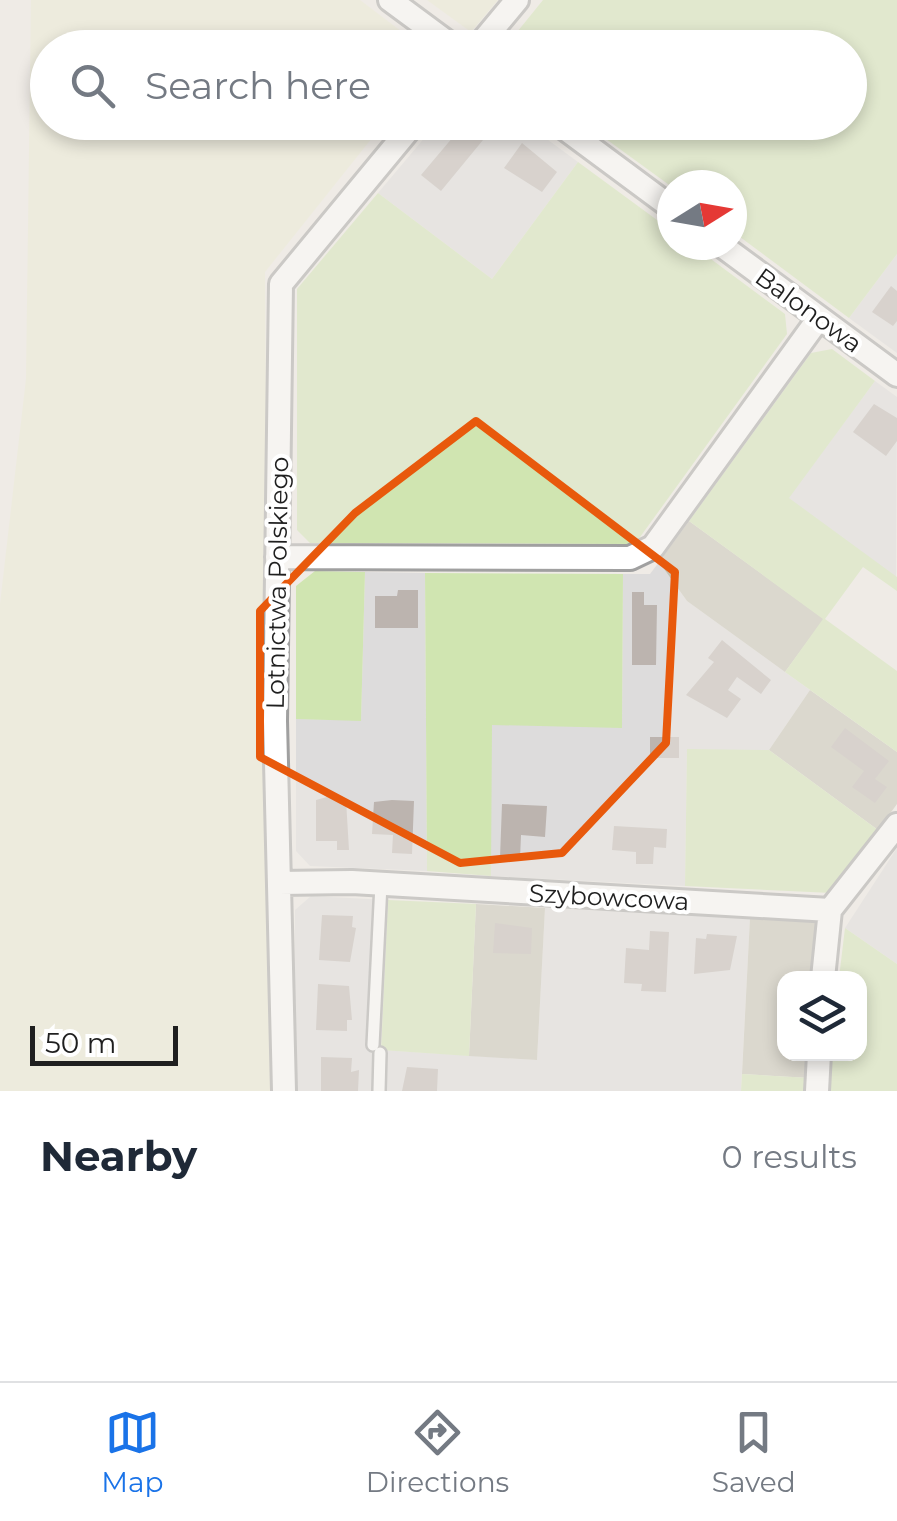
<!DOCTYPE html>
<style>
body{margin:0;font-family:Montserrat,sans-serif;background:#f6f6f7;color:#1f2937}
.controls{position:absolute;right:30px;bottom:30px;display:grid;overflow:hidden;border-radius:20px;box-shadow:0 5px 15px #0003}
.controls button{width:90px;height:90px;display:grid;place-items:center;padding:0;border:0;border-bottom:2px solid #e0e1e3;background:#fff;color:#1f2937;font:50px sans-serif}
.compass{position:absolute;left:657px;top:170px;width:90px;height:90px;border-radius:50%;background:#fff;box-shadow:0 5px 15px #0003;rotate:79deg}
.scale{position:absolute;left:30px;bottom:25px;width:148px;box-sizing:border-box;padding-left:10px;border:5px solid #1f1f1f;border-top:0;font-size:28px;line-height:35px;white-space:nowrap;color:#1f1f1f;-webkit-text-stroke:8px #fff;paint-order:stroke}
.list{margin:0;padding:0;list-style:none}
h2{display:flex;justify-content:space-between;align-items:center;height:130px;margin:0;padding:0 40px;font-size:42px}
h2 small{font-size:32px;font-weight:400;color:#747a83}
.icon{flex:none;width:55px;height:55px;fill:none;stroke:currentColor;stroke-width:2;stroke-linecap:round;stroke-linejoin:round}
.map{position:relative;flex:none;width:897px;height:1091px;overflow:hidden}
.search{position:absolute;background:#fff;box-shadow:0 5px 15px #0003;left:30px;right:30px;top:30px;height:110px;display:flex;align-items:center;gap:25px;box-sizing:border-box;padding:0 35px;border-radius:55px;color:#747a83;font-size:38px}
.sheet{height:290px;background:#fff}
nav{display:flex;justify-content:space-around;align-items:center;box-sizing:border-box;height:140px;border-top:2px solid #e0e1e3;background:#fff;font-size:28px;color:#747a83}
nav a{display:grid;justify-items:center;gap:5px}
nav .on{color:#1a73e8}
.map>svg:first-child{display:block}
.residential{fill:#dddcdc}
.construction{fill:#c3c1b2}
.farmland{fill:#ecebd3}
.grass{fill:#d0e5b1}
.building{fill:#bcb4af}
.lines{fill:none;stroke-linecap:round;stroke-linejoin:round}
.lane-casing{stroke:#a0a0a0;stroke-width:16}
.street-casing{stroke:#a0a0a0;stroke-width:28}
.lane{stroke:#fff;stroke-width:11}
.street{stroke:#fff;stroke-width:22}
.marked{fill:none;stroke:#e8590c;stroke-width:8;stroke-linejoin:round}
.labels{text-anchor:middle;stroke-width:8;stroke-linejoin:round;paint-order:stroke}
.street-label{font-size:25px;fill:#1f1f1f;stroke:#fff}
</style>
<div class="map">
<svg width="897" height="1091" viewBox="0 0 897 1091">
<rect width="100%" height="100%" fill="#efebe6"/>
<!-- residential -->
<path class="residential" d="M437,123h88l53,39 -86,117 -114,-86z
M897,254v99l-48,-35z
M875,381l22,16 -1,182 -108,-81z
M659,562l28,39 123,89 -41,60h-82l-2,136 -194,-10v-152l131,3 1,-153h27z
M365,572l60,1 2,298 -117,-5 -14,-15v-132l65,1z
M897,848v116l-52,-36z
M311,896l77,4 -7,150 156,10 8,-152 205,10 -9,173h-447l1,-181z"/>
<!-- construction -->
<path class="construction" d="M689,521l135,98 -39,53 -98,-71 -28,-39z
M810,690l87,62v52l-19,26 -109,-80z
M476,904l69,4 -8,152 -68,-4z
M750,918l67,4 -3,56h-30v76h27l-1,24 -68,-4z"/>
<!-- farmland -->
<path class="farmland" d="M31,0h329l62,47 -374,1v74l336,1 -119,149 6,819h-271v-487l26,-225z
M427,0h71l-27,32z"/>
<!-- grass -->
<path class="grass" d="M543,0h354v254l-48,64 -117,-87v-46l-60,2 -88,-64 266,-1v-74l-345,-1z
M578,162l94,69v14h20l93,69 2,20 -152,210 -325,-1 -13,-13v-241l81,-96 114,86z
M832,349l43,32 -86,117 108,79v14l-34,-24 -38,52 72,52v81l-112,-80 38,-53 -134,-98 122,-168z
M315,571l50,1 -4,149 -65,-2v-133z
M425,573l198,1 -1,154 -130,-3 -1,151 -64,-5z
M687,749l82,1 109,80 -46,63 -147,-7z
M388,900l88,4 -7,152 -88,-6z
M845,928l52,36v127h-71l4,-37h30v-76h-21z
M742,1074l68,4 -1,13h-68z"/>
<!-- building -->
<path class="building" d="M464,124l19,16 -42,51 -20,-16z
M522,143l35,29 -15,20 -38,-24z
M891,286l6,5v30l-4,5 -21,-14z
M874,404l23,14v23l-11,15 -33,-24z
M398,590h20v38h-43v-32h22z
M632,592h12v13h13l-1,60h-24z
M722,640l49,40 -10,14 -24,-17 -9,13 13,9 -14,19 -41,-23 28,-33 -6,-4z
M845,728l44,33 -14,18 12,8 -12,16 -23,-16 12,-16 -33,-24z
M650,737h29v21h-29z
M327,797l19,3 3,50h-12v-9h-21v-41z
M392,800l22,1 -2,53 -20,-1 1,-18 -21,-1 2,-32z
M502,804l45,2 -2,31 -24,-2 -1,24 -20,-1z
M614,826l53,3 -1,19 -12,-1 -1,17h-17v-12l-24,-2z
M322,915l31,1 -1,11 4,1 -6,34 -31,-2z
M495,923l37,5 -1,26 -38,-1z
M650,931l19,1 -3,60 -25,-1 1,-7 -18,-1 2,-35 23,2z
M707,934l30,2 -7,34 -36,4 2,-36 10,1z
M318,984l31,2 3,34h-5v11l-31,-1z
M321,1057l31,1 -1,14 8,-2 -1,21h-37z
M407,1067l31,2 -1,22h-35z"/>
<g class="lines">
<defs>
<path id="lane" d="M373,1045l8,-161
M379,1091l1,-38"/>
<path id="street" d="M390,0l65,48
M477,48l40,-48
M556,122l116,86
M721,245l176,130
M277,557l353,1 23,-11 166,-229
M279,883l73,-1 478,28 67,-85
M823,978l7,-68
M284,1091l-9,-370 6,-437 134,-162
M817,1091l2,-37"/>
</defs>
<!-- lane casing -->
<use href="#lane" class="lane-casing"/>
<!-- street casing -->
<use href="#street" class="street-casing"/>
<!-- lane -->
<use href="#lane" class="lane"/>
<!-- street -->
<use href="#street" class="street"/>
</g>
<!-- marked area -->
<path d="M0 0H897V1091H0ZM476,421l199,151 -9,171 -104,110 -102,10 -200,-106v-146l95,-98z" fill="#efebe6" fill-opacity=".55" fill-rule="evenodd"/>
<path class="marked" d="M476,421l199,151 -9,171 -104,110 -102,10 -200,-106v-146l95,-98z"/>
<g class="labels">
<!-- street labels -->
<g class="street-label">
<text transform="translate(809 310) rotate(36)" y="9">Balonowa</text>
<text transform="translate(277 583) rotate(-89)" y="9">Lotnictwa Polskiego</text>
<text transform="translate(609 897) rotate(3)" y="9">Szybowcowa</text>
</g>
</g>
</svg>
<div class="controls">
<button><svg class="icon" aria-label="layers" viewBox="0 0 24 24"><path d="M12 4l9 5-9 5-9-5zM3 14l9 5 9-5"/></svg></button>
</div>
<svg class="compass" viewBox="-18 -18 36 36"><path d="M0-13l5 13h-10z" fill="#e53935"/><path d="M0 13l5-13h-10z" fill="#747a83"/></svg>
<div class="scale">50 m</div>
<div class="search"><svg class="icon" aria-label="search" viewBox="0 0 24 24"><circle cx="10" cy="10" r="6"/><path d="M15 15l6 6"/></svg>Search here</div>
</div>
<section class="sheet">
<h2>Nearby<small>0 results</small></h2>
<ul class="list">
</ul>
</section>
<nav>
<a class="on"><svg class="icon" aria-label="map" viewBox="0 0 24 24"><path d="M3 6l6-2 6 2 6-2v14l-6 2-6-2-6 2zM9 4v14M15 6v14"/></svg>Map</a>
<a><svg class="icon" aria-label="directions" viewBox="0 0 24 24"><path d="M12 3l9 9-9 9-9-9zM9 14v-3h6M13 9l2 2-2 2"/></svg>Directions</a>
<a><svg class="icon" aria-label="saved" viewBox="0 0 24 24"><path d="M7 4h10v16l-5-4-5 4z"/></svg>Saved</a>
</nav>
